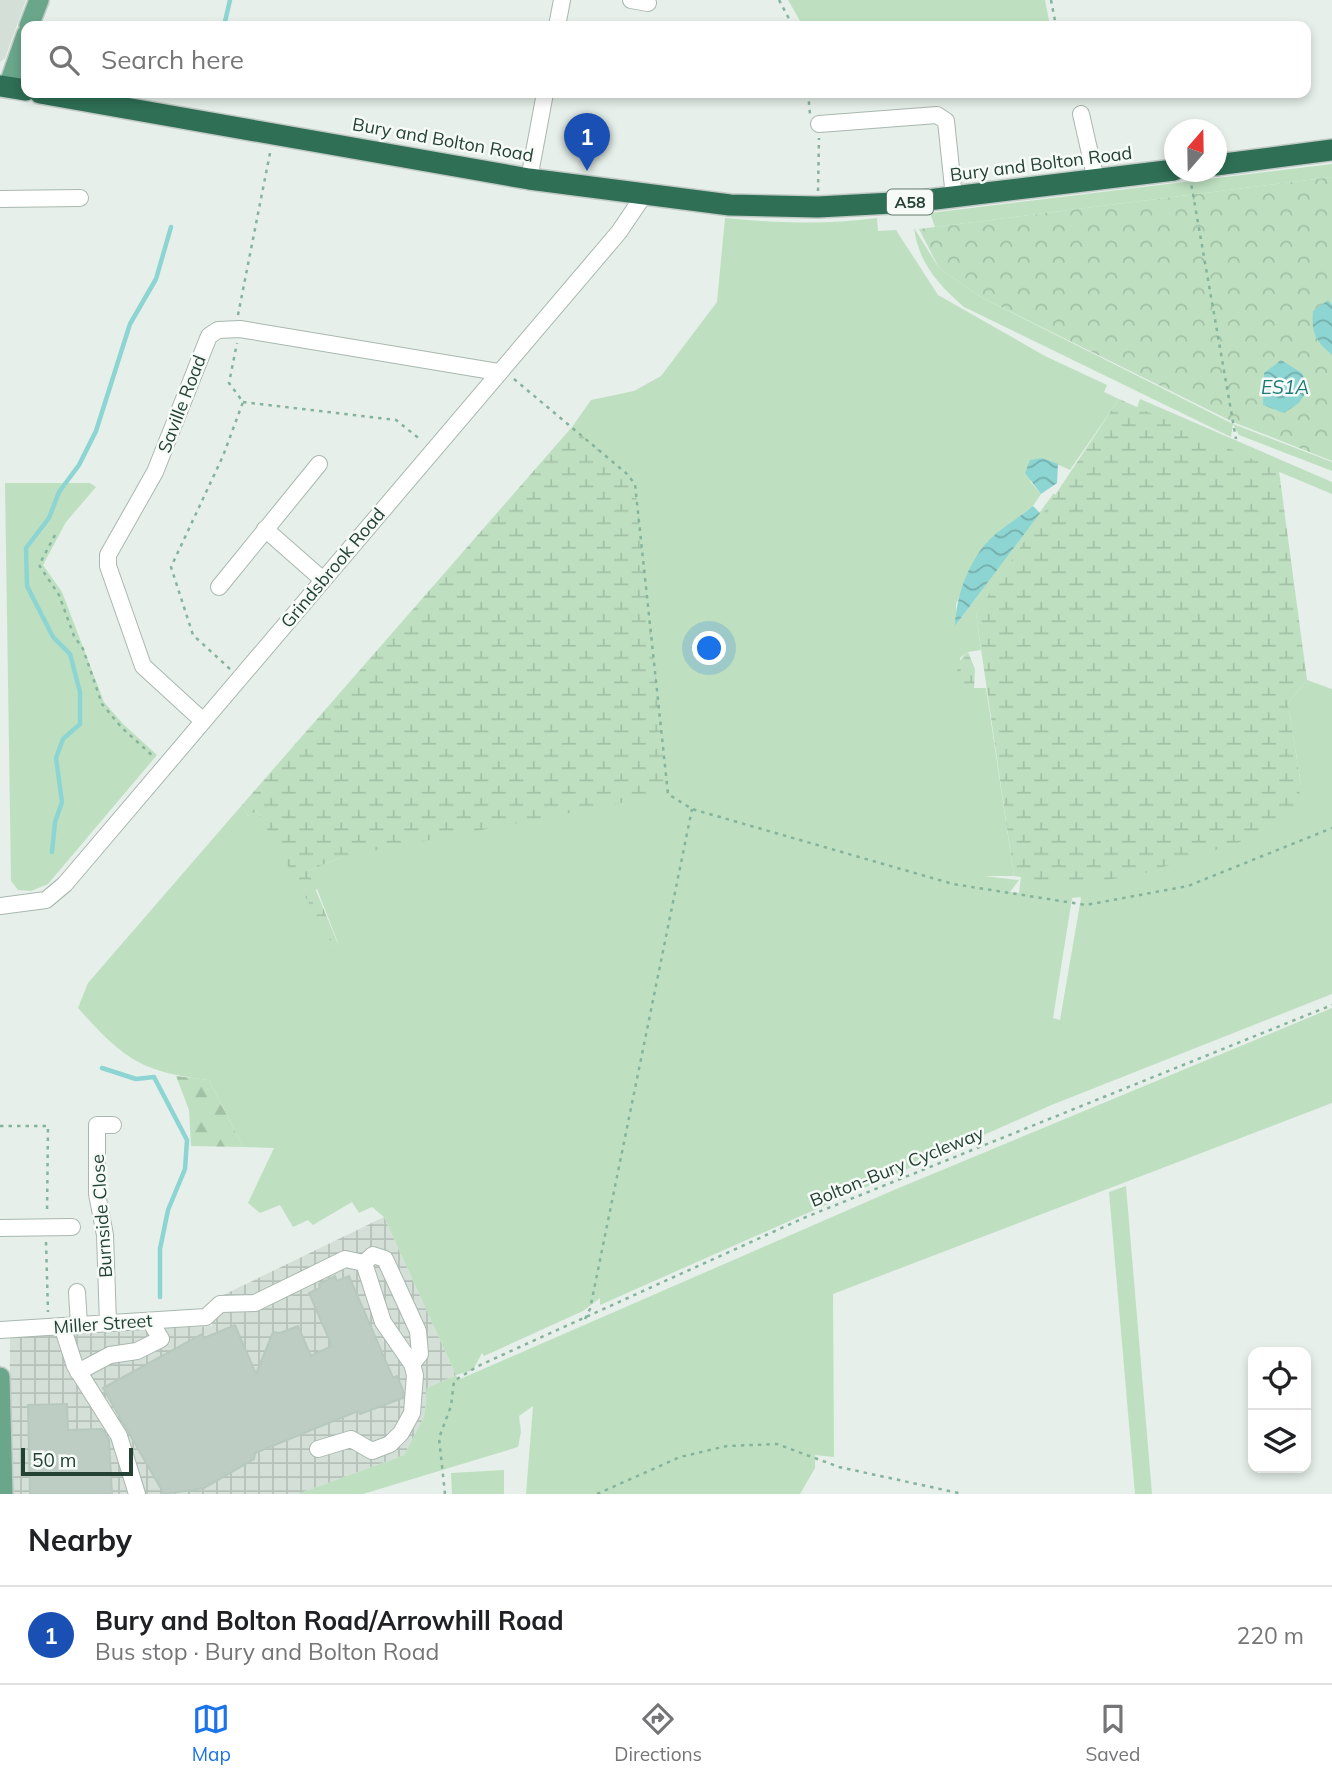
<!DOCTYPE html>
<meta charset="utf-8">
<style>
body{margin:0;font-family:Mulish,sans-serif;background:#f2f2f2;color:#202124}
.controls{position:absolute;right:21px;bottom:21px;display:grid;overflow:hidden;border-radius:14px;box-shadow:0 4px 10px #0003}
.controls button{width:63px;height:63px;display:grid;place-items:center;padding:0;border:0;border-bottom:2px solid #e0e0e0;background:#fff;color:#202124;font:35px sans-serif}
.compass{position:absolute;left:1164px;top:119px;width:63px;height:63px;border-radius:50%;background:#fff;box-shadow:0 4px 10px #0003;rotate:20deg}
.scale{position:absolute;left:21px;bottom:18px;width:112px;box-sizing:border-box;padding-left:7px;border:4px solid #234234;border-top:0;font-size:19px;line-height:24px;white-space:nowrap;color:#234234;-webkit-text-stroke:5px #f7fbf8;paint-order:stroke}
.you{position:absolute;left:710px;top:649px;width:24px;height:24px;margin:-18px;border:5px solid #fff;border-radius:50%;background:#1a73e8;box-shadow:0 0 0 10px #1a73e833}
.badge{display:grid;place-items:center;width:46px;height:46px;border-radius:50%;background:#1a73e8;color:#fff;font-size:23px;font-weight:700}
.pin{position:absolute;translate:-50% -58px;filter:drop-shadow(0 2px 4px #0008)}
.pin::after{content:'';position:absolute;top:37px;width:24px;height:21px;background:inherit;clip-path:polygon(0 0,100% 0,50% 100%)}
.list{margin:0;padding:0;list-style:none}
h2{display:flex;justify-content:space-between;align-items:center;height:91px;margin:0;padding:0 28px;font-size:30px}
h2 small{font-size:23px;font-weight:400;color:#757577}
.list li{display:grid;grid-template-columns:46px 1fr auto;gap:21px;align-items:center;box-sizing:border-box;height:98px;padding:0 28px;border-top:2px solid #e0e0e0}
.list b{display:block;font-size:26px;white-space:nowrap}
.list p{margin:0;font-size:23px;white-space:nowrap;color:#757577}
.list em{font-size:23px;font-style:normal;color:#757577}
.icon{flex:none;width:38px;height:38px;fill:none;stroke:currentColor;stroke-width:2;stroke-linecap:round;stroke-linejoin:round}
.map{position:relative;flex:none;width:1332px;height:1494px;overflow:hidden}
.search{position:absolute;background:#fff;box-shadow:0 4px 10px #0003;left:21px;right:21px;top:21px;height:77px;display:flex;align-items:center;gap:18px;box-sizing:border-box;padding:0 24px;border-radius:14px;color:#757577;font-size:26px}
.sheet{height:189px;background:#fff}
nav{display:flex;justify-content:space-around;align-items:center;box-sizing:border-box;height:98px;border-top:2px solid #e0e0e0;background:#fff;font-size:19px;color:#757577}
nav a{display:grid;justify-items:center;gap:4px}
nav .on{color:#1a73e8}
.map>svg:first-child{display:block}
.built{fill:#d4dfd7}
.industrial{fill:url(#industrial-grid)}
.grass{fill:#bee0c1;fill-rule:evenodd}
.forest{fill:url(#forest-firs)}
.wetland{fill:url(#wetland-marsh)}
.park{fill:url(#park-crowns)}
.water{fill:url(#water-waves)}
.lines{fill:none;stroke-linecap:round;stroke-linejoin:round}
.stream{stroke:#8dd5d2;stroke-width:4.5}
.building{fill:#bdcdc4;stroke:#b7c9be;stroke-width:2}
.minor-casing{stroke:#a8b8af;stroke-width:18}
.major-casing{stroke:#c1cac6;stroke-width:22}
.highway-casing{stroke:#c1cac6;stroke-width:24}
.path{stroke:#85b39c;stroke-width:2.5;stroke-dasharray:3.5 5;stroke-linecap:butt}
.minor{stroke:#fff;stroke-width:16}
.major{stroke:#69a68a;stroke-width:19}
.highway{stroke:#2e6f55;stroke-width:21}
.labels{text-anchor:middle;stroke-width:5;stroke-linejoin:round;paint-order:stroke}
.shield{fill:#f7fbf8;stroke:#637a6f;stroke-width:2}
.shield-label{font-size:16px;font-weight:bold;fill:#234234}
.street-label{font-size:18px;fill:#234234;stroke:#f7fbf8}
.water-label{font-size:19px;font-style:italic;fill:#1a7b79;stroke:#f7fbf8}
</style>
<div class="map">
<svg width="1332" height="1494" viewBox="0 0 1332 1494">
<defs>
<pattern id="industrial-grid" width="8" height="8" patternUnits="userSpaceOnUse" patternTransform="scale(1.75)"><rect width="8" height="8" fill="#d4dfd7"/><path d="M0 4h8M4 0v8" fill="none" stroke="#b6c1b9"/></pattern>
<pattern id="forest-firs" width="22" height="20" patternUnits="userSpaceOnUse" patternTransform="scale(1.75)"><rect width="22" height="20" fill="#bee0c1"/><path d="M5 1l3.5 6h-7zM16 11l3.5 6h-7z" fill="#a3c1a6"/></pattern>
<pattern id="wetland-marsh" width="20" height="14" patternUnits="userSpaceOnUse" patternTransform="scale(1.75)"><rect width="20" height="14" fill="#bee0c1"/><path d="M1 5h8M5 5V1M11 12h8M15 12V8" fill="none" stroke="#a3c1a6"/></pattern>
<pattern id="park-crowns" width="20" height="18" patternUnits="userSpaceOnUse" patternTransform="scale(1.75)"><rect width="20" height="18" fill="#bee0c1"/><path d="M2 6a3 3 0 1 1 6 0M12 15a3 3 0 1 1 6 0" fill="none" stroke="#a3c1a6"/></pattern>
<pattern id="water-waves" width="16" height="10" patternUnits="userSpaceOnUse" patternTransform="scale(1.75)"><rect width="16" height="10" fill="#8dd5d2"/><path d="M0 5q4-4 8 0t8 0" fill="none" stroke="#73aeab"/></pattern>
</defs>
<rect width="100%" height="100%" fill="#e6efe9"/>
<!-- built -->
<path class="built" d="M0,0h26l-21,58 -5,4z"/>
<!-- industrial -->
<path class="industrial" d="M384,1217l72,158 -29,13 -3,29 -20,38 -106,39h-289l1,-159 202,-9 1,-26z"/>
<!-- grass -->
<path class="grass" d="M788,0h257l5,26h-247z
M1332,164v13l-397,50 -5,-14z
M725,218c52,5 100,7 152,0l1,13 18,-1 42,65 107,61 62,29 -3,7 15,7 -49,71 -27,-12 -13,23 11,13 -8,12 -46,36 -31,62v21l98,-132 3,6 -81,115 5,36 -13,2 -8,6 -1,30h27l28,188h-30l35,4 -9,12 9,1 2,-16 280,-92 -13,-82 19,-23 25,9v305l-283,112 -449,199v-7l-17,13 -99,45 -2,-3 -9,17 -17,5 2,5 436,-190 438,-182v95l-499,191 1,163 -19,-2v13l-15,26h-274l7,-88 -14,10 2,16 -3,15 -155,47h-65l106,-39 20,-38 3,-29 29,-13 -72,-158 -12,-10 -13,6 -7,-11 -39,23 -5,-5 -15,7 -13,-22 -20,8 -12,-10 26,-55 -31,-1 -34,-67c-69,-8 -86,-22 -131,-72l10,-25 154,-178 6,11 9,-5 19,32 32,28 34,-14 293,-373 -63,-57 19,-27 43,-9 27,-15 56,-74zM317,889l21,54 -5,3 -26,-50zM1080,897l1,1 -21,122 -7,-2 19,-120z
M914,228l25,40 40,28 254,128 99,38v9l-93,-36 -6,-11 -2,13 -267,-130c-26,-23 -45,-43 -50,-79z
M1140,399l192,83v12l-122,-51 -73,-35z
M5,483h85l6,4 -30,35 -23,43 19,27 42,110 19,22 34,31 -109,129 -17,7 -13,-1 -7,-9z
M1126,1186l26,308h-17l-26,-302z
M504,1470v24h-52l-1,-21z"/>
<!-- forest -->
<path class="forest" d="M176,1076l33,4 34,67 -52,-1 -2,-36z"/>
<!-- wetland -->
<path class="wetland" d="M1119,399l160,72 28,209 -19,23 13,82 -5,26 -22,20 -129,42 -71,13 -60,-10 -38,-262z
M572,427l54,46 9,11 33,310 -326,63 -34,14 30,73 -5,2 -76,-135 -9,5 -6,-11z
M968,652l7,17 -1,19h-15c-3,-15 -4,-26 9,-36z"/>
<!-- park -->
<path class="park" d="M1332,177v284l-99,-39 -254,-126 -40,-28 -20,-39z"/>
<!-- water -->
<path class="water" d="M1328,300l4,5v50c-17,-14 -21,-23 -19,-44z
M1281,360l21,13 6,16 -9,14 -15,10 -21,-8 1,-32z
M1043,458l15,6 -1,19 -16,11 -16,-21 5,-13z
M1033,506l7,7 -85,113c1,-29 13,-64 34,-86 12,-12 31,-23 44,-34z"/>
<g class="lines">
<!-- stream -->
<path class="stream" d="M224,26l6,-26
M52,852l3,-30 7,-20 -6,-44 7,-19 17,-15v-32l-10,-38 -17,-17 -26,-51 -1,-38 23,-30 10,-26 20,-27 17,-34 34,-107 26,-45 15,-52
M102,1068l34,11 18,-2 33,63 -2,29 -17,41 -8,39v48"/>
</g>
<!-- building -->
<path class="building" d="M335,1276l2,5 12,-5 44,102 4,-2 6,14v8l-43,16 -2,-3 -103,42 -1,6 -50,29 -40,6 -61,-106 99,-54 2,4 31,-13 21,49 17,-42 7,1 18,-7 13,30 21,-10 -23,-53 11,-5 -1,-4z
M67,1404l1,26 34,-1 7,11 3,54h-82l-2,-89z"/>
<g class="lines">
<defs>
<path id="minor" d="M631,0l17,3
M557,26l5,-26
M1081,114l15,66
M819,124l118,-9 9,6 8,76
M529,179l16,-86
M0,199l80,-1
M265,529l58,51
M219,587l100,-123
M203,721l-60,-55 -35,-100v-11l47,-83 54,-136 9,-6 22,-1 258,43
M0,906l46,-6 19,-16 554,-652 25,-37
M0,1228l72,-1
M364,1263l9,-8 12,4 33,72 2,23 -8,10
M77,1292l2,33
M108,1323l-3,-88 -8,-41v-69h16
M62,1326l13,40 44,70 18,58
M0,1330l206,-13 14,-13 35,-1 90,-44 19,4 19,59 29,42 3,11 -3,38 -11,20 -11,11 -18,7 -21,-12 -33,10
M78,1372l32,-17 27,-4 24,-12 -11,-18"/>
<path id="major" d="M29,26l10,-26
M8,87l18,-52
M0,1377l3,117"/>
<path id="highway" d="M0,86l26,4
M40,93l489,86 201,26 88,2 93,-5 263,-32
M1216,165l116,-15"/>
</defs>
<!-- minor casing -->
<use href="#minor" class="minor-casing"/>
<!-- major casing -->
<use href="#major" class="major-casing"/>
<!-- highway casing -->
<use href="#highway" class="highway-casing"/>
<!-- path -->
<path class="path" d="M779,0l14,26
M1051,0l5,26
M808,93l2,21
M1190,177l46,262
M818,191l1,-53
M238,315l32,-162
M514,379l112,94 9,11 33,310 24,15 261,75 133,21 102,-19 144,-58
M243,402l153,18 25,20
M55,535l-16,30 20,30 15,41 9,13 19,55 20,24 32,29
M230,669l-37,-34 -22,-68 52,-111 20,-54 -14,-19 8,-40
M0,1126h48l-1,88
M46,1242l2,70
M585,1319l5,-10 102,-500
M445,1494l-6,-56 12,-32 3,-25 24,-15 328,-149 526,-212
M597,1494l83,-37 47,-11 50,-2 62,23 124,27"/>
<!-- minor -->
<use href="#minor" class="minor"/>
<!-- major -->
<use href="#major" class="major"/>
<!-- highway -->
<use href="#highway" class="highway"/>
</g>
<g class="labels">
<!-- shield labels -->
<rect class="shield" x="887" y="189.5" width="46" height="25" rx="5"/>
<g class="shield-label">
<text x="910" y="208">A58</text>
</g>
<!-- street labels -->
<g class="street-label">
<text transform="translate(443 140) rotate(10)" y="6">Bury and Bolton Road</text>
<text transform="translate(1041 164) rotate(-7)" y="6">Bury and Bolton Road</text>
<text transform="translate(182 404) rotate(-69)" y="6">Saville Road</text>
<text transform="translate(333 568) rotate(-50)" y="6">Grindsbrook Road</text>
<text transform="translate(897 1167) rotate(-22)" y="6">Bolton-Bury Cycleway</text>
<text transform="translate(102 1216) rotate(-94)" y="6">Burnside Close</text>
<text transform="translate(103 1324) rotate(-4)" y="6">Miller Street</text>
</g>
<!-- water labels -->
<g class="water-label">
<text x="1285" y="394">ES1A</text>
</g>
</g>
</svg>
<div class="controls">
<button><svg class="icon" aria-label="locate" viewBox="0 0 24 24"><circle cx="12" cy="12" r="6"/><path d="M12 2v4M12 18v4M2 12h4M18 12h4"/></svg></button>
<button><svg class="icon" aria-label="layers" viewBox="0 0 24 24"><path d="M12 4l9 5-9 5-9-5zM3 14l9 5 9-5"/></svg></button>
</div>
<svg class="compass" viewBox="-18 -18 36 36"><path d="M0-13l5 13h-10z" fill="#e53935"/><path d="M0 13l5-13h-10z" fill="#757577"/></svg>
<div class="scale">50 m</div>
<div class="you"></div>
<div class="pin badge" style="left:587px;top:171px;background:#1a4fb4">1</div>
<div class="search"><svg class="icon" aria-label="search" viewBox="0 0 24 24"><circle cx="10" cy="10" r="6"/><path d="M15 15l6 6"/></svg>Search here</div>
</div>
<section class="sheet">
<h2>Nearby<small></small></h2>
<ul class="list">
<li><span class="badge" style="background:#1a4fb4">1</span><div><b>Bury and Bolton Road/Arrowhill Road</b><p>Bus stop · Bury and Bolton Road</p></div><em>220 m</em></li>
</ul>
</section>
<nav>
<a class="on"><svg class="icon" aria-label="map" viewBox="0 0 24 24"><path d="M3 6l6-2 6 2 6-2v14l-6 2-6-2-6 2zM9 4v14M15 6v14"/></svg>Map</a>
<a><svg class="icon" aria-label="directions" viewBox="0 0 24 24"><path d="M12 3l9 9-9 9-9-9zM9 14v-3h6M13 9l2 2-2 2"/></svg>Directions</a>
<a><svg class="icon" aria-label="saved" viewBox="0 0 24 24"><path d="M7 4h10v16l-5-4-5 4z"/></svg>Saved</a>
</nav>
